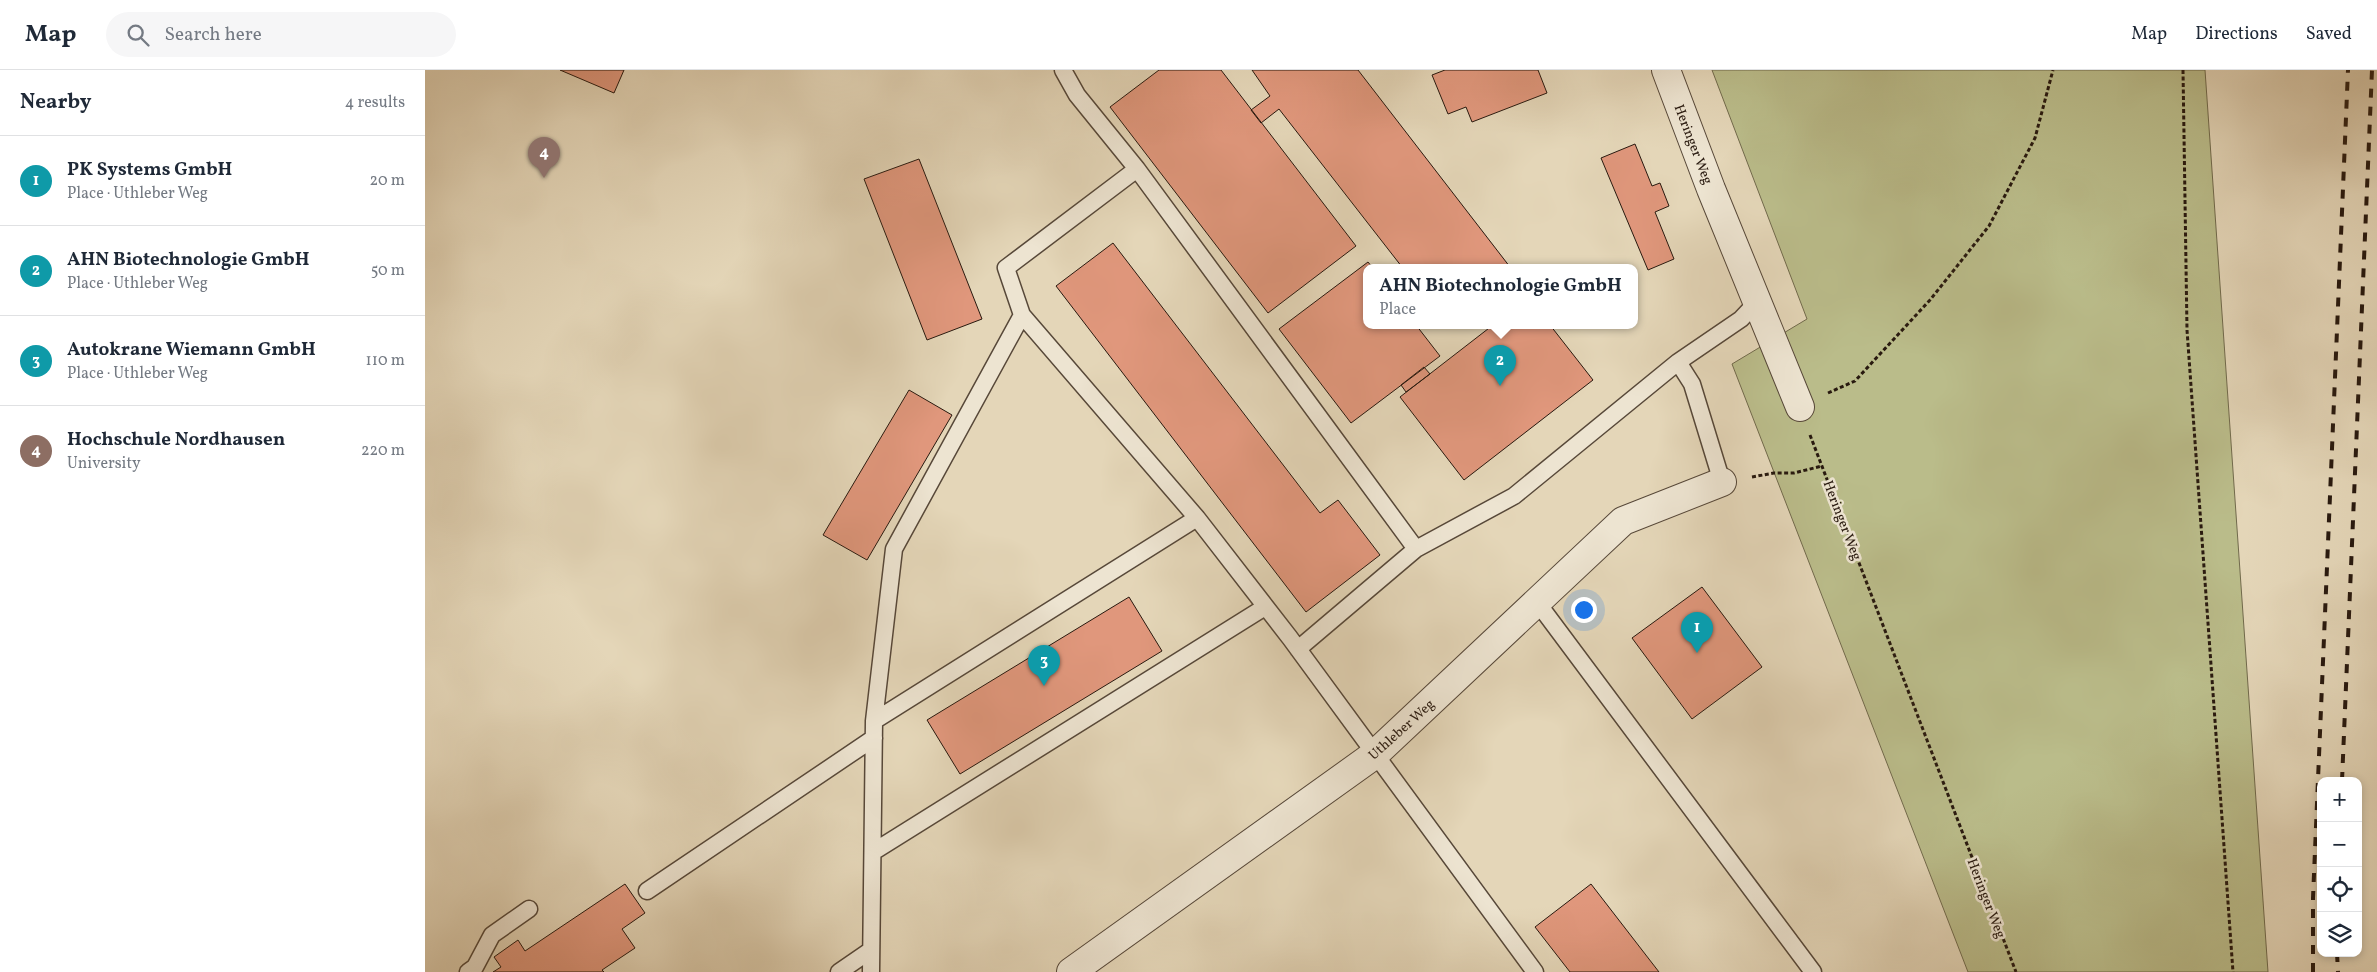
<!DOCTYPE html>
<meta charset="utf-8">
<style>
body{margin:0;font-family:Vollkorn,serif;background:#f6f6f7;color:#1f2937}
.controls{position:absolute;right:15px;bottom:15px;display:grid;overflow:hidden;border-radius:10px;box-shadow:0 2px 8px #0003}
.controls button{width:45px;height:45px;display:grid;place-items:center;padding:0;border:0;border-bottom:1px solid #e0e1e3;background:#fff;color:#1f2937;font:25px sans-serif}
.you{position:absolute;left:1158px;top:539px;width:18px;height:18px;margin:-12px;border:4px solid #fff;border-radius:50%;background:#1a73e8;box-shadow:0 0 0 8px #1a73e833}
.badge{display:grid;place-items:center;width:32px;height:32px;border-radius:50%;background:#0b8043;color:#fff;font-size:16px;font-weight:700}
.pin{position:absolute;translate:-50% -41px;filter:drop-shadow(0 1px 2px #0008)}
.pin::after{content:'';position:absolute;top:26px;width:18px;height:15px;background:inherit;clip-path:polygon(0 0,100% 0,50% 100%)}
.popup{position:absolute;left:938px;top:194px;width:275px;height:65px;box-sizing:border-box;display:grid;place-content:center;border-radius:10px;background:#fff;filter:drop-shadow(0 1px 4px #0005);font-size:16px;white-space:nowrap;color:#747a83}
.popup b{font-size:19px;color:#1f2937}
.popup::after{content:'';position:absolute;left:50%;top:100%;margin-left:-10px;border:10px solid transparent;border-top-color:#fff}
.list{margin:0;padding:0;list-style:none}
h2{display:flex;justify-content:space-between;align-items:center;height:65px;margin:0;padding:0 20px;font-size:21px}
h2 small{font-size:16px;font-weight:400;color:#747a83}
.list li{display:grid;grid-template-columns:32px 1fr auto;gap:15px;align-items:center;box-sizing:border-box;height:90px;padding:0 20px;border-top:1px solid #e0e1e3}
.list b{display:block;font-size:19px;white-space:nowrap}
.list p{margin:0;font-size:16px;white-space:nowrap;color:#747a83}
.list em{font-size:16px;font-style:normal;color:#747a83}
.icon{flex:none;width:28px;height:28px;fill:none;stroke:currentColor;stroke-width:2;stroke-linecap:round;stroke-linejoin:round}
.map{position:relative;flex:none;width:1952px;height:902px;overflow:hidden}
header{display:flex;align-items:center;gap:30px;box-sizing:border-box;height:70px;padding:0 25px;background:#fff;border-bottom:1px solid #e0e1e3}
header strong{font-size:24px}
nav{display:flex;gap:28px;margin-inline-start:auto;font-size:18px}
.search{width:350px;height:45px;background:#f6f6f7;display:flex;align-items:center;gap:12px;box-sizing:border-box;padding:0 18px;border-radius:28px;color:#747a83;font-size:19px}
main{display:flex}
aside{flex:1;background:#fff}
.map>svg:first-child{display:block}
.green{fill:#babc8a;stroke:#716a4c}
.building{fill:#e0977c;stroke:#28190f}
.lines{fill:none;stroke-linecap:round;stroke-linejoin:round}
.lane-casing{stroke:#574839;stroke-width:19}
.street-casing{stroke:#574839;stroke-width:30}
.path{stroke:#28190f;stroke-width:3;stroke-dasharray:4 2.5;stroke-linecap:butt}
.lane{stroke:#ede4d1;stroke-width:16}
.street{stroke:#ede4d1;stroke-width:28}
.rail{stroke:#28190f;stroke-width:4;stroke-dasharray:9 9;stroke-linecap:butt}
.labels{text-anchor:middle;stroke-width:5;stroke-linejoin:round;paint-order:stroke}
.street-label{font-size:14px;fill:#28190f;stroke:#ede4d1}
</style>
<header>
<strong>Map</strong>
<div class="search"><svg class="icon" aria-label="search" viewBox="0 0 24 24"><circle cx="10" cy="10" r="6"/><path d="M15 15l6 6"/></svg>Search here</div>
<nav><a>Map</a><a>Directions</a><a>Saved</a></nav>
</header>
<main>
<aside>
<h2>Nearby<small>4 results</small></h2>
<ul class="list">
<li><span class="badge" style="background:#0f9aa8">1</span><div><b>PK Systems GmbH</b><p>Place · Uthleber Weg</p></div><em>20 m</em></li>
<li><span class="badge" style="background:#0f9aa8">2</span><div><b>AHN Biotechnologie GmbH</b><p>Place · Uthleber Weg</p></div><em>50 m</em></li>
<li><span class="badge" style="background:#0f9aa8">3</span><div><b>Autokrane Wiemann GmbH</b><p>Place · Uthleber Weg</p></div><em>110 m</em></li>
<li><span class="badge" style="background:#8d6e63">4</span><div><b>Hochschule Nordhausen</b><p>University</p></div><em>220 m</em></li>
</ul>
</aside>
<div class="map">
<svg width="1952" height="902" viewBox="0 0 1952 902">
<rect width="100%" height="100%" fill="#e4d6b8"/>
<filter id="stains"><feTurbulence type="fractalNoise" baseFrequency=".004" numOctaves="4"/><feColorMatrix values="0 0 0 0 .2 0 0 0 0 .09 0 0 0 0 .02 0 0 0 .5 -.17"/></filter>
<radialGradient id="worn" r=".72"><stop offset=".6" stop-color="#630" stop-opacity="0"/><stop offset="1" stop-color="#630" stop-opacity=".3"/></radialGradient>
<!-- green -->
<path class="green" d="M1287,0h493l63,902h-300l-236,-608 75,-45z"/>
<!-- building -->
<path class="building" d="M135,0h64l-10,23z
M734,0h62l135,176 -88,67 -158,-206z
M827,0h106l152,197h-108l-123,-158 -18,14 -10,-13 19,-14z
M1020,0h93l9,23 -75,29 -6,-15 -18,7 -16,-39z
M1210,74l17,42 8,-3 9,23 -14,6 19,47 -26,11 -47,-112z
M494,89l63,160 -55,21 -63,-161z
M688,173l207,270 18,-13 42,55 -74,57 -250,-326z
M943,192l4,5h-6v58h50l24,31 -89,67 -72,-94z
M1068,255h57l43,55 -129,100 -64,-83z
M999,297l6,7 -24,18 -5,-7z
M484,320l43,25 -85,145 -44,-25z
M1277,517l60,80 -70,52 -60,-81z
M704,527l33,54 -202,123 -33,-54z
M200,814l20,29 -23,16 13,19 -33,22 2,2h-111l8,-5 -7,-10 24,-17 7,11z
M1166,814l68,88h-89l-35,-45z"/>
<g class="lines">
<defs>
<path id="lane" d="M638,0l14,25 60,74
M597,245l-16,-47 131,-99 279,380
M1253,292l14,22 30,98
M1112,532l276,370
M873,579l118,-100 98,-53 164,-134 63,-43 16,-17
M449,651l323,-203
M448,782l392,-245
M222,821l227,-153
M43,902l7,-5 17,-32 37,-26
M414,902l32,-22
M446,902l3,-251 20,-172 128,-234 175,203 93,120 245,334"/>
<path id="street" d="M1241,0l45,119 89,218
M646,902l303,-217 249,-234 99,-39"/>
</defs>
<!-- lane casing -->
<use href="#lane" class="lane-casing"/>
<!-- street casing -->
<use href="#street" class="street-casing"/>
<!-- path -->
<path class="path" d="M1758,0l4,260 46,642
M1403,323l27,-12 75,-81 59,-74 46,-88 18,-68
M1385,365l206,537
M1327,407l22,-4h20l28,-7"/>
<!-- lane -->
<use href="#lane" class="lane"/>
<!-- street -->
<use href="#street" class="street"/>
<!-- rail -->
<path class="rail" d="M1917,711l30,-711
M1912,883l1,19
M1888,902v-74l35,-828"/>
</g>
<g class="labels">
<!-- street labels -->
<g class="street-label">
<text transform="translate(1269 74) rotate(69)" y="5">Heringer Weg</text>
<text transform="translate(1418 450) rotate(69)" y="5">Heringer Weg</text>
<text transform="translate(976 659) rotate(-42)" y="5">Uthleber Weg</text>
<text transform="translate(1562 828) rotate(69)" y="5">Heringer Weg</text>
</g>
</g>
<rect width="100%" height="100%" filter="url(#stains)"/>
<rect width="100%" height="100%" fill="url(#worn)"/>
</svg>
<div class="controls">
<button>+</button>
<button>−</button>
<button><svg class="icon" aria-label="locate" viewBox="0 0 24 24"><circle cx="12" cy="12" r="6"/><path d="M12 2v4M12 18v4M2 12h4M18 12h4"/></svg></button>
<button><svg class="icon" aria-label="layers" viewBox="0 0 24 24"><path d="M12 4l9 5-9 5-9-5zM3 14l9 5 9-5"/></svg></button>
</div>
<div class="you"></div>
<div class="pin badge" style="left:1272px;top:583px;background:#0f9aa8">1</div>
<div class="pin badge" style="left:1075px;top:316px;background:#0f9aa8">2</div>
<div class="popup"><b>AHN Biotechnologie GmbH</b>Place</div>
<div class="pin badge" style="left:619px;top:616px;background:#0f9aa8">3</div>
<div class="pin badge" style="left:119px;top:108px;background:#8d6e63">4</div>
</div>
</main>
